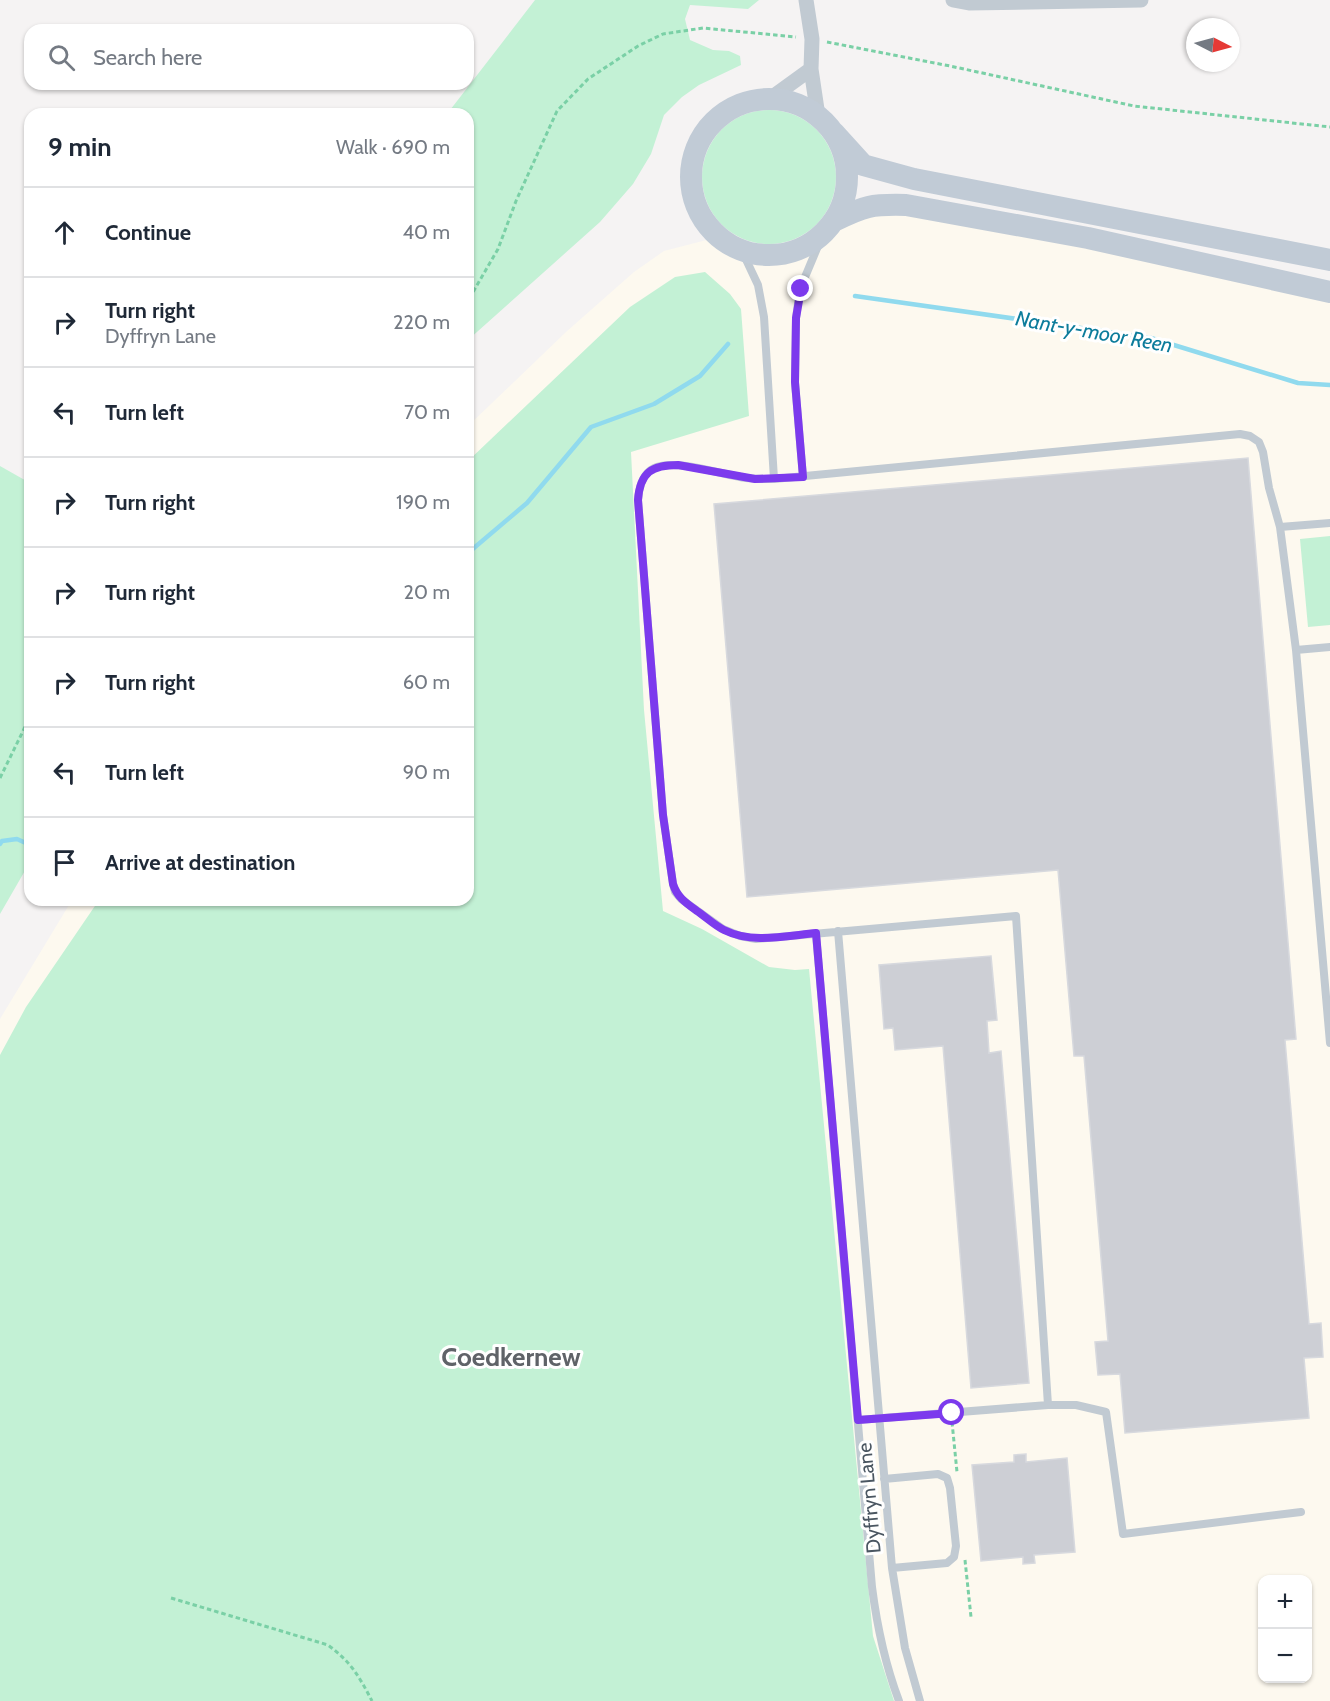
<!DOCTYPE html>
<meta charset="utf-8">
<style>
body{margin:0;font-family:Cabin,sans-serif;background:#f2f2f3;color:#1f2937}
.controls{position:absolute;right:18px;bottom:18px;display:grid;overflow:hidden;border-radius:12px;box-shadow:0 2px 4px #0004}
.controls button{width:54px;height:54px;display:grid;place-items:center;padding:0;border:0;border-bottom:2px solid #e0e1e3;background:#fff;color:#1f2937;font:30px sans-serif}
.compass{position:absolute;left:1186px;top:18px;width:54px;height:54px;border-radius:50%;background:#fff;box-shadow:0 2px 4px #0004;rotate:96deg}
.stop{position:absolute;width:18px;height:18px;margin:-14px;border:4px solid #7c3aed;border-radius:50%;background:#fff}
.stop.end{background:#7c3aed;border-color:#fff;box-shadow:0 2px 6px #0008}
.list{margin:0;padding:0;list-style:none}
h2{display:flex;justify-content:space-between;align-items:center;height:78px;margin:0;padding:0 24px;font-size:26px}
h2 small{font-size:20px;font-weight:400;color:#747a83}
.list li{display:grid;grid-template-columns:39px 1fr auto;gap:18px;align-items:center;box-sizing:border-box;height:90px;padding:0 24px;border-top:2px solid #e0e1e3}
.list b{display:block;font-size:22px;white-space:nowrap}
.list p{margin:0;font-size:20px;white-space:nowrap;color:#747a83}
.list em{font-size:20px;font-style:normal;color:#747a83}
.icon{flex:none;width:33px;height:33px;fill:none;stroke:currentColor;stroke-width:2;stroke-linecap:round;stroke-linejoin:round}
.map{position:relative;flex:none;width:1330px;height:1701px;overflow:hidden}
.search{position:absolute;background:#fff;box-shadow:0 2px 4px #0004;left:24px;top:24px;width:450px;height:66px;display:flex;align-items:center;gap:15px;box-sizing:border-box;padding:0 21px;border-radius:18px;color:#747a83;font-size:22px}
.panel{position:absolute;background:#fff;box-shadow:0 2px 4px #0004;left:24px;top:108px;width:450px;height:798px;border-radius:18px}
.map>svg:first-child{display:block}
.commercial{fill:#fdf9ef;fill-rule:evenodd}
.green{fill:#c3f1d5}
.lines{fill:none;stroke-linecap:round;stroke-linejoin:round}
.stream{stroke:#90daee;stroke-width:4.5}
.building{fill:#cdcfd5;stroke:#d7d9de;stroke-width:1.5}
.path{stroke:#7ad0a6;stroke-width:3;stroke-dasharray:4.5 3;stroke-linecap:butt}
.lane{stroke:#c1cad2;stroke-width:8}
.street{stroke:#c1cad2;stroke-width:15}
.secondary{stroke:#c1cbd6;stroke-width:22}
.route{stroke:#7c3aed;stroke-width:8}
.labels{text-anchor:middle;stroke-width:6;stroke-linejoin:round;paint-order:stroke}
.street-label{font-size:20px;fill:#4a5661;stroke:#fff}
.water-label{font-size:21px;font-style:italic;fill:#0c7c9b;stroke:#fff}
.district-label{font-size:26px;font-weight:bold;fill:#5f6368;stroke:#fff}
</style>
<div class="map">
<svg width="1330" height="1701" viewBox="0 0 1330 1701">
<rect width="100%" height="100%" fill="#f5f3f3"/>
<!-- commercial -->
<path class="commercial" d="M879,204l451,88v1409h-1330v-682l72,-119h396v-474l98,-94 68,-60 30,-21 54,-14 24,14 33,5 26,-7 22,-15 11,-13zM1262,1580h46v98h-46z"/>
<!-- green -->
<path class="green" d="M535,0h224l-11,9 -58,-4 -5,14 5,21 23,10 16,1 11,5 1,9 -42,20 -17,12 -18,18 -13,39 -18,30 -33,38 -132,118v-226h-21z
M702 177a67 67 0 1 1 134 0a67 67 0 1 1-134 0Z
M705,272l25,22 11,15 8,107 -118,36 13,258 19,201 39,18 67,38 26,3 14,-1 64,667 21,65h-894v-646l26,-48 73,-107h369v-439l162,-154 45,-30z
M0,466l30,17v379l-30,52z
M1330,536v89l-22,2 -8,-88z"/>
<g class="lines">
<!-- stream -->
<path class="stream" d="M855,296l296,42 147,45 32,2
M468,553l59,-50 64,-76 63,-23 46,-28 28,-32
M0,844l2,-3 15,-2 13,6
M119,900h4"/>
</g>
<!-- building -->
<path class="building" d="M1248,458l48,581 -11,1 24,284 12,-1 2,34 -19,1 5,60 -184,15 -5,-59 -22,1 -3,-33 13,-1 -24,-285h-10l-16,-186 -311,27 -33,-393z
M991,956l6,64 -10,1 2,32 12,-2 28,332 -58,5 -28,-342 -48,4 -2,-22 -9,1 -5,-64z
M1026,1454v8l41,-4 8,94 -41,3 1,8 -12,1v-7l-42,4 -9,-96 42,-3v-7z"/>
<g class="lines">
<!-- path -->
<path class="path" d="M827,42l123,24 184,40 196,21
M468,297l5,-5 25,-43 18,-48 41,-90 31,-32 50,-33 25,-12 40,-6 93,9
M0,778l24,-49 6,-19
M952,1422l5,50
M965,1560l6,57
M171,1598l157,47c23,17 31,31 44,56"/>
<!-- lane -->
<path class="lane" d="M742,251l16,34 6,32 10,162
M803,477l-8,-94 1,-65 4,-29 23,-55
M1280,527l50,-4
M1296,650l34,-3
M838,931l54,637 13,80 15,53
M816,934l56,653c5,39 13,77 27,114
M1048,1405h28l30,7 17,122 178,-22
M858,1420l190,-15 -32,-489 -260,23 -16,-3 -17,-7 -42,-30 -6,-7 -2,-8 -10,-69 -25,-315c1,-13 4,-26 16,-32 20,-10 69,7 92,10 9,1 19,1 28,1l466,-45 10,2 9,6 4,10 6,36 11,39 16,123 34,393
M884,1479l54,-5 9,4 3,10 6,58 -2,11 -7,6 -55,5"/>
<!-- street -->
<path class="street" d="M806,0l6,39 -1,30 7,47
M953,0l16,3 172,-3
M771,98l40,-29"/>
<!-- secondary -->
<path class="secondary" d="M691 177a78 78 0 1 1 156 0a78 78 0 1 1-156 0Z
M834,133l29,32 51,14 416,81
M834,221c30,-15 38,-17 72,-16l182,33 242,54"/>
</g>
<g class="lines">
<!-- route -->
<path class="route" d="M801,289l-5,29 -1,64 8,95 -48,2 -77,-14c-26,0 -38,7 -40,35l25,315 10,69c4,13 13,19 24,27 9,6 17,14 27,19 28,14 61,6 92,3l42,487 94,-7"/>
</g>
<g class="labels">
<!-- street labels -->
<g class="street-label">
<text transform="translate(869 1498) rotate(-95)" y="7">Dyffryn Lane</text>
</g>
<!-- water labels -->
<g class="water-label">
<text transform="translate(1094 332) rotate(10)" y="7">Nant-y-moor Reen</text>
</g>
<!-- district labels -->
<g class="district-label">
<text x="511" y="1366">Coedkernew</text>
</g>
</g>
</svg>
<div class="controls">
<button>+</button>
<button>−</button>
</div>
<svg class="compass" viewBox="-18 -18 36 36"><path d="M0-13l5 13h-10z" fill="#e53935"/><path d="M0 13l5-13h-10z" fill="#747a83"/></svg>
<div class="stop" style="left:952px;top:1413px"></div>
<div class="stop end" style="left:801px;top:289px"></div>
<div class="search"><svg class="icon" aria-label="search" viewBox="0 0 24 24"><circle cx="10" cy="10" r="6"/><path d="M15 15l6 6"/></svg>Search here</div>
<section class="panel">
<h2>9 min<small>Walk · 690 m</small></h2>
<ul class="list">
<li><svg class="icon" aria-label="ahead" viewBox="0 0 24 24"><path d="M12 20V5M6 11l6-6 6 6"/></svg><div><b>Continue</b></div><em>40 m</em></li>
<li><svg class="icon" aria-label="right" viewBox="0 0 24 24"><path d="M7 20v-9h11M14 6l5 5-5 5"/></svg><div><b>Turn right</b><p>Dyffryn Lane</p></div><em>220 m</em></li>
<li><svg class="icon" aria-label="left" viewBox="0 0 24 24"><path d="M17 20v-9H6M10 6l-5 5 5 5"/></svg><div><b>Turn left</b></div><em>70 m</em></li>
<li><svg class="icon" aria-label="right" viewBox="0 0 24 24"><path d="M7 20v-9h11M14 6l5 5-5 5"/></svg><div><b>Turn right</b></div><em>190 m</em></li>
<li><svg class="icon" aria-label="right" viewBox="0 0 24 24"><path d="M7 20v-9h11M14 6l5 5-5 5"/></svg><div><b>Turn right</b></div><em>20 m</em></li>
<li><svg class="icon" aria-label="right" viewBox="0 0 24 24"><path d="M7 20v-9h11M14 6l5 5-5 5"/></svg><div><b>Turn right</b></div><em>60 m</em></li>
<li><svg class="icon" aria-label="left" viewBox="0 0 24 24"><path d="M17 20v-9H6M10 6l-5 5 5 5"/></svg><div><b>Turn left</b></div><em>90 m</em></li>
<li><svg class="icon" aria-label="arrive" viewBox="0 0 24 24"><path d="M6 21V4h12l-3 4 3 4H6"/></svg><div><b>Arrive at destination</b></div></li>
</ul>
</section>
</div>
